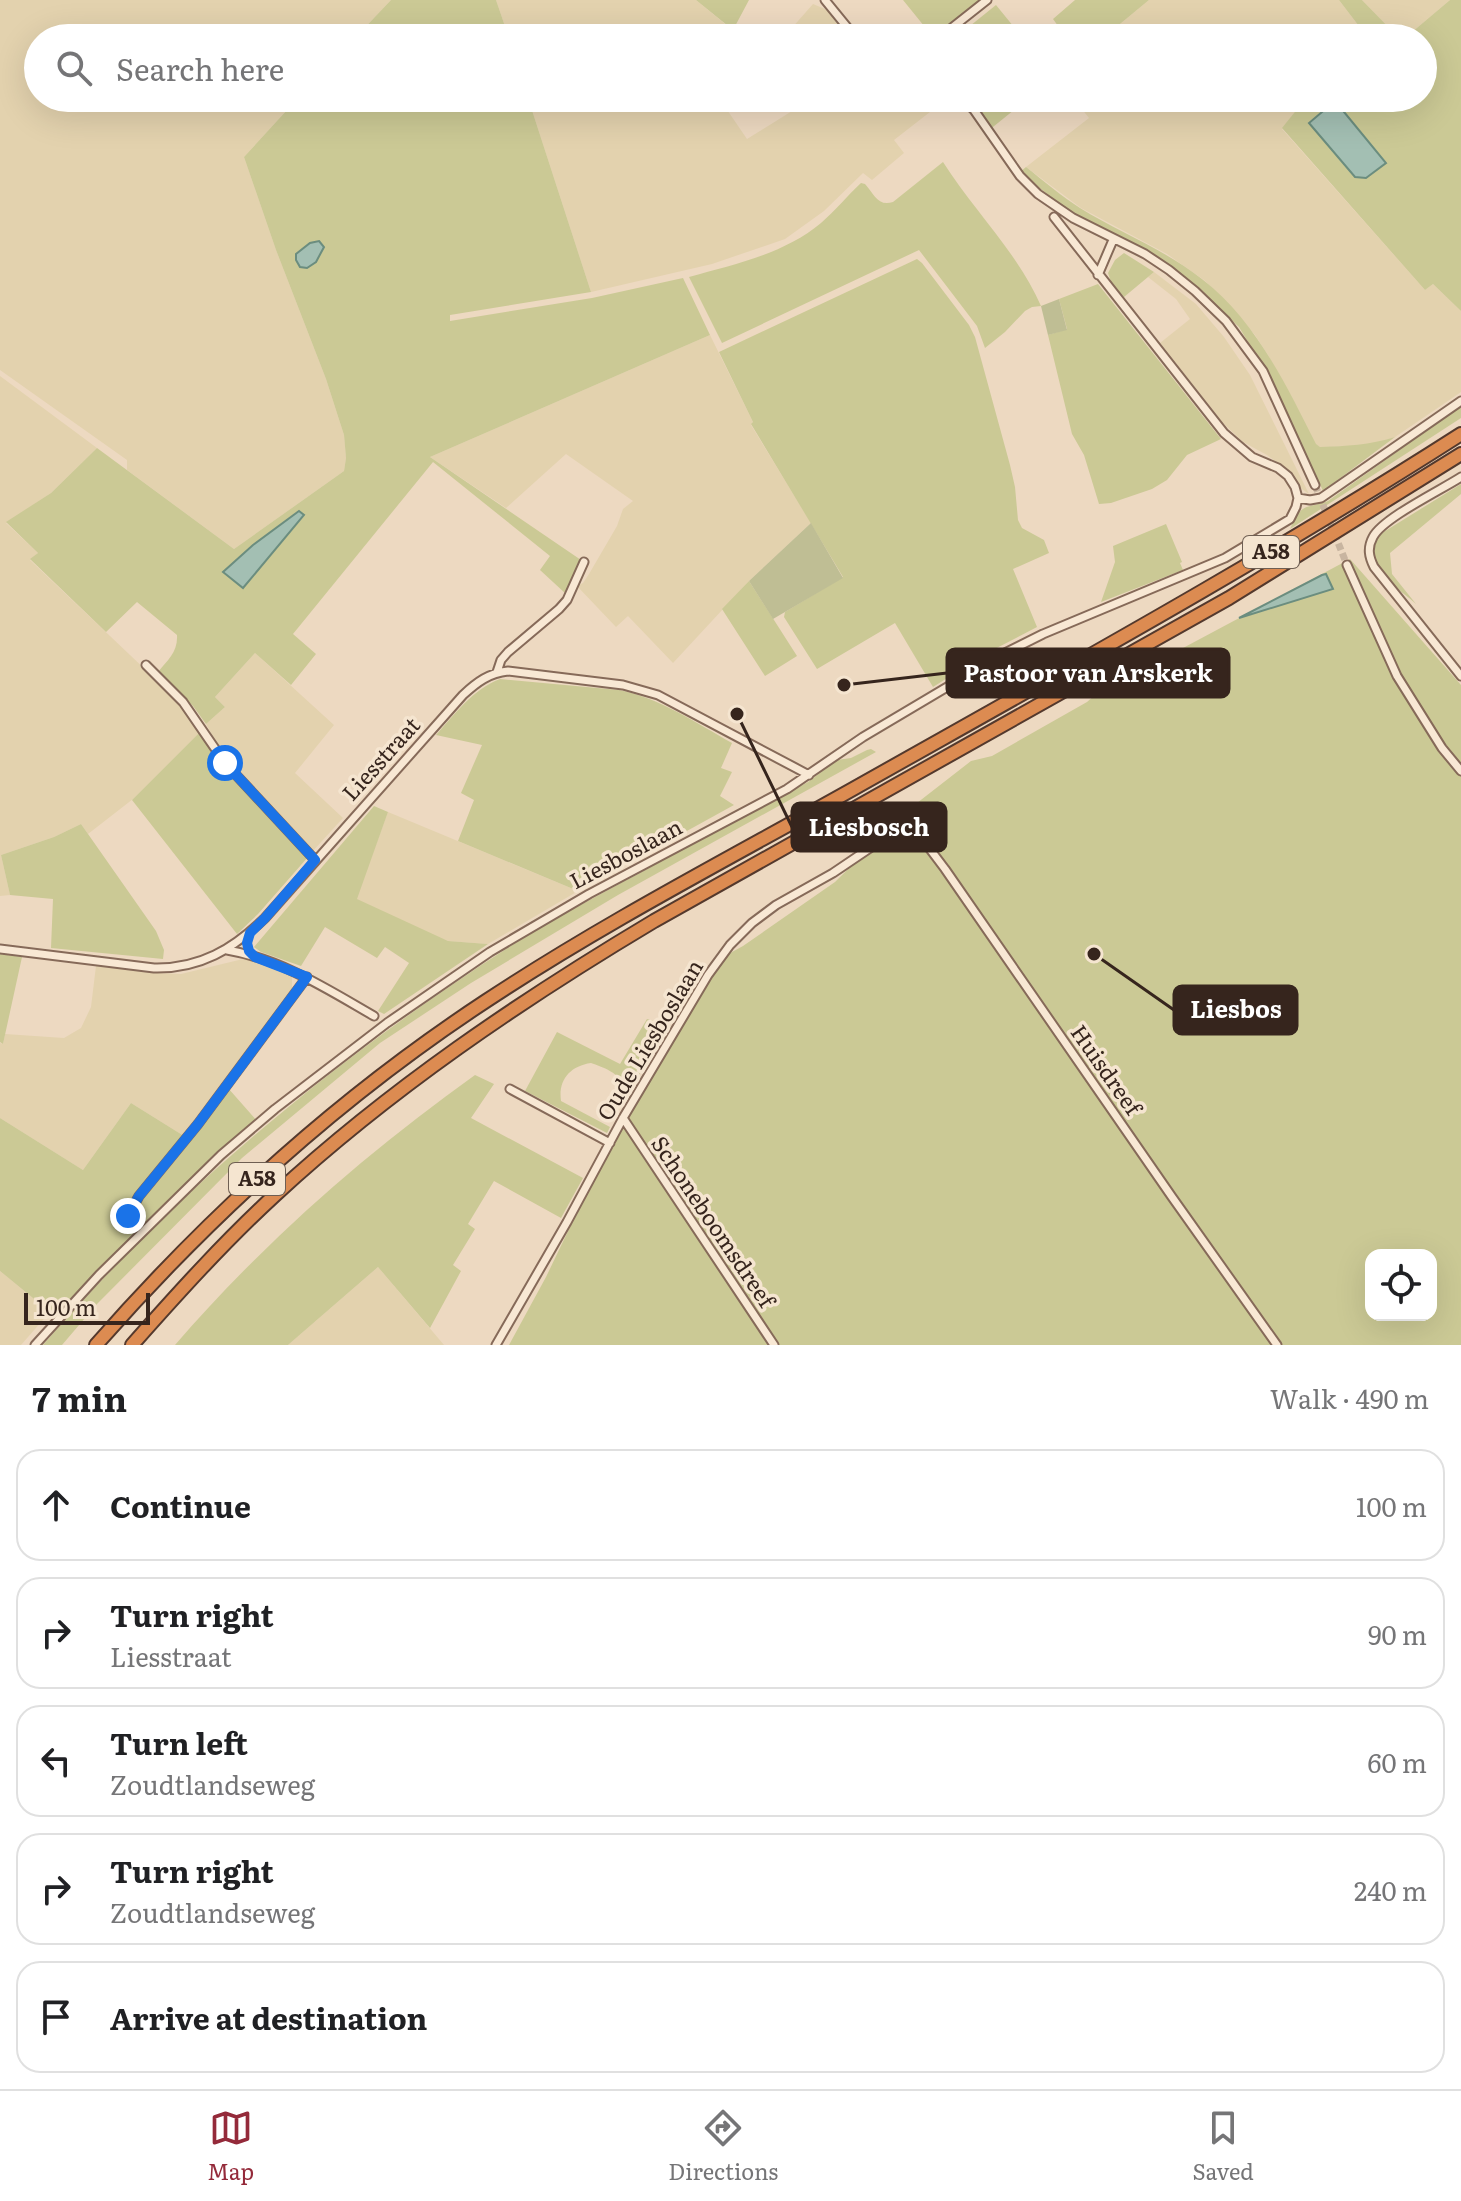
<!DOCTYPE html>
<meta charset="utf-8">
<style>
body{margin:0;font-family:Literata,serif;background:#f6f6f6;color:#202124}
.controls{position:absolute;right:24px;bottom:24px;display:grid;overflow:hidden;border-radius:16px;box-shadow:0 8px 32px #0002}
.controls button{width:72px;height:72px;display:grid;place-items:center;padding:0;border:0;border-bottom:2px solid #e0e0e0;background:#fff;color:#202124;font:40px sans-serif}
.scale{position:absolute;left:24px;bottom:20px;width:126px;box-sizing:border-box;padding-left:8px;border:4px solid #36251d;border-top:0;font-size:22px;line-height:28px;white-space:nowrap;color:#36251d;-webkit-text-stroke:6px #f5e5d0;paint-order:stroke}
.stop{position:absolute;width:24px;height:24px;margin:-18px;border:6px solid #1a73e8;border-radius:50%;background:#fff}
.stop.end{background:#1a73e8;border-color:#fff;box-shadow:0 2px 8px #0008}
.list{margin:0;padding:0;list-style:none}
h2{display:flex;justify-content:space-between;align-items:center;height:104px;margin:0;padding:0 32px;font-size:34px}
h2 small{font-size:26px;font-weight:400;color:#757577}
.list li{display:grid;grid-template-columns:52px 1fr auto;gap:24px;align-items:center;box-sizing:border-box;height:112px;margin:0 16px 16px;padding:0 16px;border:2px solid #e0e0e0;border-radius:24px}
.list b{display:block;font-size:30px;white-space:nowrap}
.list p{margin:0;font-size:26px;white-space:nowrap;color:#757577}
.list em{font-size:26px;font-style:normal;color:#757577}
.icon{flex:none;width:44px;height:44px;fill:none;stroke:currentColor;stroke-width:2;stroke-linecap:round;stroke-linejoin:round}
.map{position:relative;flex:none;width:1461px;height:1345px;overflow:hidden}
.search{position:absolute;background:#fff;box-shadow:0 8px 32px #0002;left:24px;right:24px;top:24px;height:88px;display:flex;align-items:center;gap:20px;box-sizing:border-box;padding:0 28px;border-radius:44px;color:#757577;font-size:30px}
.sheet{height:744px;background:#fff}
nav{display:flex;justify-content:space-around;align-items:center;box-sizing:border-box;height:112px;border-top:2px solid #e0e0e0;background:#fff;font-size:22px;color:#757577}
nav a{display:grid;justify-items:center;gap:4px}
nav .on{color:#942a3a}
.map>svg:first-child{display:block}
.farmland{fill:#e3d2ae}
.green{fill:#cbc995;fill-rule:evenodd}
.cemetery{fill:#bfbe94}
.water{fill:#a3bfb3;stroke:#6b8d7f;stroke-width:2}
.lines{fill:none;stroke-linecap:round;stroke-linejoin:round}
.street-tunnel{stroke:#c8b5a0;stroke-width:7;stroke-dasharray:7 3.5;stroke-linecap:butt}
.street-casing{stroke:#866a59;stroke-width:11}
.highway-casing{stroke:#54392d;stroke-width:16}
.street{stroke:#f8e8d4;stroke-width:7}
.highway{stroke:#dc8b51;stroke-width:12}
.route{stroke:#1a73e8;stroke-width:10}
.labels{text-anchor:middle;stroke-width:7;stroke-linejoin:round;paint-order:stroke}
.shield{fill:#f5e5d0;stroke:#6f5f53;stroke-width:2}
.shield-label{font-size:20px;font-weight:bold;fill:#36251d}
.street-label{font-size:22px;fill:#36251d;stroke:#f5e5d0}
.leader{fill:none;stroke:#36251d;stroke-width:3}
.callout-dot{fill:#36251d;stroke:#f5e5d0;stroke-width:3}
.callout{fill:#36251d;stroke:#36251d;stroke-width:3}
.callout-label{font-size:24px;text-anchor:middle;font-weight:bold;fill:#fff}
</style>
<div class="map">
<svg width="1461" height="1345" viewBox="0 0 1461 1345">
<rect width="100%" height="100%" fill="#edd9c1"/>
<!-- farmland -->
<path class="farmland" d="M0,0h391l-36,38h-317v60h260l-54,59 32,93 50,129 18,56 2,23 -2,13 -110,78 -107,-79v-10l-127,-90z
M496,0h200l46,38h-233z
M1149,0h190l29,38h-265z
M1362,0h88l-45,38h-6z
M813,4l12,5 11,8 19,21h-72z
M528,98h191l28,41 66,-41h135l-54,42 10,13 -32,27 -9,-7 -39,38 -39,28 -73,25 -121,28z
M1073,98h233l-24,31 143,161 8,-6 28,27v81l-66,45 -17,6 -26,3 -32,1 -5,-3 -47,-89 -13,-20 -34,-38 -17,-17 -37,-26 -86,-46 -55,-41 63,-49z
M1154,272l42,32 28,33 26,38 59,119 -10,-7 -10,-16 -22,-16 -24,-13 -20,-19 -63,-80 30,-24 -14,-20 -28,-22z
M710,335l43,87 -2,3 60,98 -62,58 -76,82 -45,-47 -12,11 -39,-41 6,-3 6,-9 28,-48 6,-17 10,-8 -67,-47 -60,54 -76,-51z
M0,376l97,72 -46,45 -45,30 32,30 -8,7 160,152 12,18 -69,69 -45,35 -7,-10 -27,13 -53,18 9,40 -10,1z
M255,653l79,72 -39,48 48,45 -31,34 -94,-106 -12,-22 19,-17 -10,-10z
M388,812l190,79 -90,53 -40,-3 -9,-3 -83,-39z
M243,959h15l34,15v15l-108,147 -53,-33 -48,67 -83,-52v-75l3,1 2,-10 59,4 17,-10 10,-21 5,-41 60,7 25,1z
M378,1267l66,78h-156z
M0,1271l50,41 -29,33h-21z"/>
<!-- green -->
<path class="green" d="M391,0h105l13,38h-154z
M696,0h53l-16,30z
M903,0h77l-47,37z
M1075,0h74l-46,38h-51l9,-8 -8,-11z
M1339,0h23l37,38h-31z
M1450,0h11v311l-28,-27 -8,6 -143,-162 24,-30h117v-60h-18zM1334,101h1l50,62 -76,-40z
M996,5l27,33h-68z
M298,98h230l63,194 -141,23v6l142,-23 91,-20 27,57 -280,122 151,103 -15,34 -26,-24 10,-14 -117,-94 -140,172 23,20 -25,31 -36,-32 -40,44 10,10 -19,17 -13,-18 -35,-34c10,-12 20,-20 19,-37l-40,-33 -31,30 -76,-73 8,-6 -32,-31 45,-29 46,-45 137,101 110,-78 2,-13 -2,-23 -18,-56 -50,-129 -32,-93zM298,511l6,5 -61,72 -20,-16 30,-27z
M962,98h67l-41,33z
M943,162c31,49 75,91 98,144l-9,1 -7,4 -20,21 -20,16 -8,-22 -58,-76 -197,93 -33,-66c46,-13 95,-23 132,-54 14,-12 26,-27 40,-40l4,1c9,10 13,23 28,18z
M1026,167c18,14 35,29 54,41 40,25 84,41 122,71 54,42 84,106 114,165l4,3c26,-1 50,-2 75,-10l-72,54 -47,-103 -37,-61 -52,-48 -15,-11 -104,-57 -48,-39z
M1124,253l30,19 -30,25 -12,-12 -4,-12 7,-13z
M917,259l5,4 47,62 6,12 35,128 5,22 3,33 4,8 22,12 5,13 -36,16 24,58 -50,26 -54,34 -38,-64 -78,46 -33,-52 1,-5 58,-35 -92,-153 2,-2 -34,-70z
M1098,284l123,155 -34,16 -20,25 -15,9 -41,14 -12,1 -15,-49 -12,-21 -24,-99 19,-6 -8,-30z
M1461,406v12l-171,111c13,-28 14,-19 38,-28z
M1461,484v10l-71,59 2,21 24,30c-20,-18 -61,-42 -34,-71z
M1166,524l16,38 -2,1 3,7 -82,32 14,-40 -2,-16z
M1350,559l111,126v660h-952l37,-68 50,-104 116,-210 31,-17 92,-64 73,-72 63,-49 21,-5 95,-54 8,-7zM1371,1255h60v60h-60z
M749,581l48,75 -32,20 -43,-67z
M500,679l119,11c41,8 77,33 113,53l-11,25 11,4 -12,24 14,9 -156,86 -120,-50 16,-41 -13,-7 21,-48 -46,-10c18,-20 37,-46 64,-56z
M202,730l106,127 -50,57 -21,20 -105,-134z
M871,749l5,3 -258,143 -147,88 -91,60 -138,115 -145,146 -35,41h-19c134,-155 291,-285 463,-396 42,-27 87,-51 132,-75 56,-31 113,-61 170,-92l29,-22 14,-2 16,-8z
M374,806l14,6 -31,87 91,42 40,3 -104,70 -6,-3 31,-48 -24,-16 -8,11 -52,-31 -24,39 -40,-14 -7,-5z
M81,824l75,107 8,19 -1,9 -112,-11 2,-49 -43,-4 -9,-40 53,-18z
M0,954l22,3 -19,87 -3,-2z
M647,1019l20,6 -45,81c-2,-7 0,-12 0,-20 -1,-13 -20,-19 -31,-23 -21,3 -33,17 -30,38l49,26 -3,6 -82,-42 32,-59 63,32z
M475,1075l19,9 -23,34 112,60 -22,40 -67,-37 -26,43 7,5 -22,36 8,6 -31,57 -52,-61 -90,78h-113c88,-102 191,-192 300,-270z
M228,1088l29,33 -122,112 -82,86 -6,-3 3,-4 -50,-41v-153l83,52 48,-67 53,33 -65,80 7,8 17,-29z"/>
<!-- cemetery -->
<path class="cemetery" d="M1059,299l8,31 -19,5 -7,-29z
M811,523l32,55 -70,41 -24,-38z"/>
<!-- water -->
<path class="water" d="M1335,101l51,62 -20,15 -11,-1 -46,-54z
M319,241l5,6 -8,15 -9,6 -7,-1 -4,-7v-6l14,-11z
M299,511l5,4 -61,73 -20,-16 30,-27z
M1326,574l7,15 -94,29 83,-43z"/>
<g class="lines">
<!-- street-tunnel -->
<path class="street-tunnel" d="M1315,485l32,80"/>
<defs>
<path id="street" d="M825,0l31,38
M939,38l48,-38
M962,98l12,12 46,66 18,18 35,24 72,36 24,16 26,21 31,30 37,50 52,114
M1098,275l15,-35
M1461,477c-20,13 -78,41 -88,60 -6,11 -4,20 1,30l87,109
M1298,498l12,2 11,-2 140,-97
M1347,565l50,111 45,72 19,23
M146,665l37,37 42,61 90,97
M497,672l4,-12 7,-8 51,-43 8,-9 17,-38
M0,949l154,19c46,1 79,-19 111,-50l198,-223c14,-13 26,-22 45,-24l115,14 35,10 151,80
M227,950c54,9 100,39 147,66
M510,1089l100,54
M623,1118l151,227
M128,1216l11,-20 59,-72 109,-147
M35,1345l64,-70 122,-120 54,-46 112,-86 103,-71 99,-58 198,-105 76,-52 138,-82 42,-21 182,-76 65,-39 6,-12 2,-9 -3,-11 -7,-11 -10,-8 -26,-11 -28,-24 -170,-216
M496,1345l71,-123 56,-104 85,-143 22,-30 22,-22 24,-18 57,-32 37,-25 35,-32 40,53 227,328 105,148"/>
<path id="highway" d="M96,1345c115,-131 244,-248 390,-344 118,-78 244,-143 367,-212 204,-115 410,-228 608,-355
M132,1345c46,-52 92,-103 143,-150 115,-106 245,-194 379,-274l575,-323 232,-144"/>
</defs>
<!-- street casing -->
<use href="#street" class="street-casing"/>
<!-- highway casing -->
<use href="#highway" class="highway-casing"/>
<!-- street -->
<use href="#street" class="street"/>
<!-- highway -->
<use href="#highway" class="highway"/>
</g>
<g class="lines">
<!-- route -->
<path class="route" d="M128,1216l11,-20 59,-72 109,-147 -52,-20 -6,-6 -2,-8 3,-10 15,-15 50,-58 -90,-97"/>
</g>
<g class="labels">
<!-- shield labels -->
<g class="shield">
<rect x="1243" y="536" width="56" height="32" rx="6"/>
<rect x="229" y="1163" width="56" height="32" rx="6"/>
</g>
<g class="shield-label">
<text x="1271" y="559">A58</text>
<text x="257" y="1186">A58</text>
</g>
<!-- street labels -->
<g class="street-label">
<text transform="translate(381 759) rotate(-48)" y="8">Liesstraat</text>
<text transform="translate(626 854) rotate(-28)" y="8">Liesboslaan</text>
<text transform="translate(650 1040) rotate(-59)" y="8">Oude Liesboslaan</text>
<text transform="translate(1106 1070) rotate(55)" y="8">Huisdreef</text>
<text transform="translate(713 1222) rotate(56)" y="8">Schoneboomsdreef</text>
</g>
</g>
<!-- callouts -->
<path class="leader" d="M844 685L947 673M737 714L792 827M1094 954L1174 1010"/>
<g class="callout-dot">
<circle cx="844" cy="685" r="8"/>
<circle cx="737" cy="714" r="8"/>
<circle cx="1094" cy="954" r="8"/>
</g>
<g class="callout">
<rect x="947" y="649" width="282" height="48" rx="8"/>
<rect x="792" y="803" width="154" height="48" rx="8"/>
<rect x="1174" y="986" width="123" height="48" rx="8"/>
</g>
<g class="callout-label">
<text x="1088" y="682">Pastoor van Arskerk</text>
<text x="869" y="836">Liesbosch</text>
<text x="1236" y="1018">Liesbos</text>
</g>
</svg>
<div class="controls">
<button><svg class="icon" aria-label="locate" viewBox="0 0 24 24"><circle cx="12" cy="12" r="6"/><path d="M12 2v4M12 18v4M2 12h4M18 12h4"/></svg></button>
</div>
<div class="scale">100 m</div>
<div class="stop" style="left:225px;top:763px"></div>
<div class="stop end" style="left:128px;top:1216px"></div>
<div class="search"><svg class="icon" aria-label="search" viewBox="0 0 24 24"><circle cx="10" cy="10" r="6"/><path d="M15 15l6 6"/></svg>Search here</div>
</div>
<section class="sheet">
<h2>7 min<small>Walk · 490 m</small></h2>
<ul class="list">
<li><svg class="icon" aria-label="ahead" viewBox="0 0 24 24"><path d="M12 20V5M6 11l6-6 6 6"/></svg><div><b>Continue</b></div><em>100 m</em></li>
<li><svg class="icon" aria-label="right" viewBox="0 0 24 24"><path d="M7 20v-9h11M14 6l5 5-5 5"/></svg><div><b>Turn right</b><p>Liesstraat</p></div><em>90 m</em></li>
<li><svg class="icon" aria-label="left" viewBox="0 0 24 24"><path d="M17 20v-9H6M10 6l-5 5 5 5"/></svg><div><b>Turn left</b><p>Zoudtlandseweg</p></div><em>60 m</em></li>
<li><svg class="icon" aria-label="right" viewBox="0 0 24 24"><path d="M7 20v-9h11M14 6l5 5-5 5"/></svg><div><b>Turn right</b><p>Zoudtlandseweg</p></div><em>240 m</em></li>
<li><svg class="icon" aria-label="arrive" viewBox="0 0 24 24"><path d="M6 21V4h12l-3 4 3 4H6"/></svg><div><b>Arrive at destination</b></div></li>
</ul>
</section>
<nav>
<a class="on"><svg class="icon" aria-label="map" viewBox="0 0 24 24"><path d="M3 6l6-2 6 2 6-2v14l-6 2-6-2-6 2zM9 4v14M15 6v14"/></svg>Map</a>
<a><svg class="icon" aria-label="directions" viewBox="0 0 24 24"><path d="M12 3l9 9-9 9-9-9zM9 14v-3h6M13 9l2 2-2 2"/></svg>Directions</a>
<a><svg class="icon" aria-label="saved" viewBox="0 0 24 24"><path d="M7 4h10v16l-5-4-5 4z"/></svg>Saved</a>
</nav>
